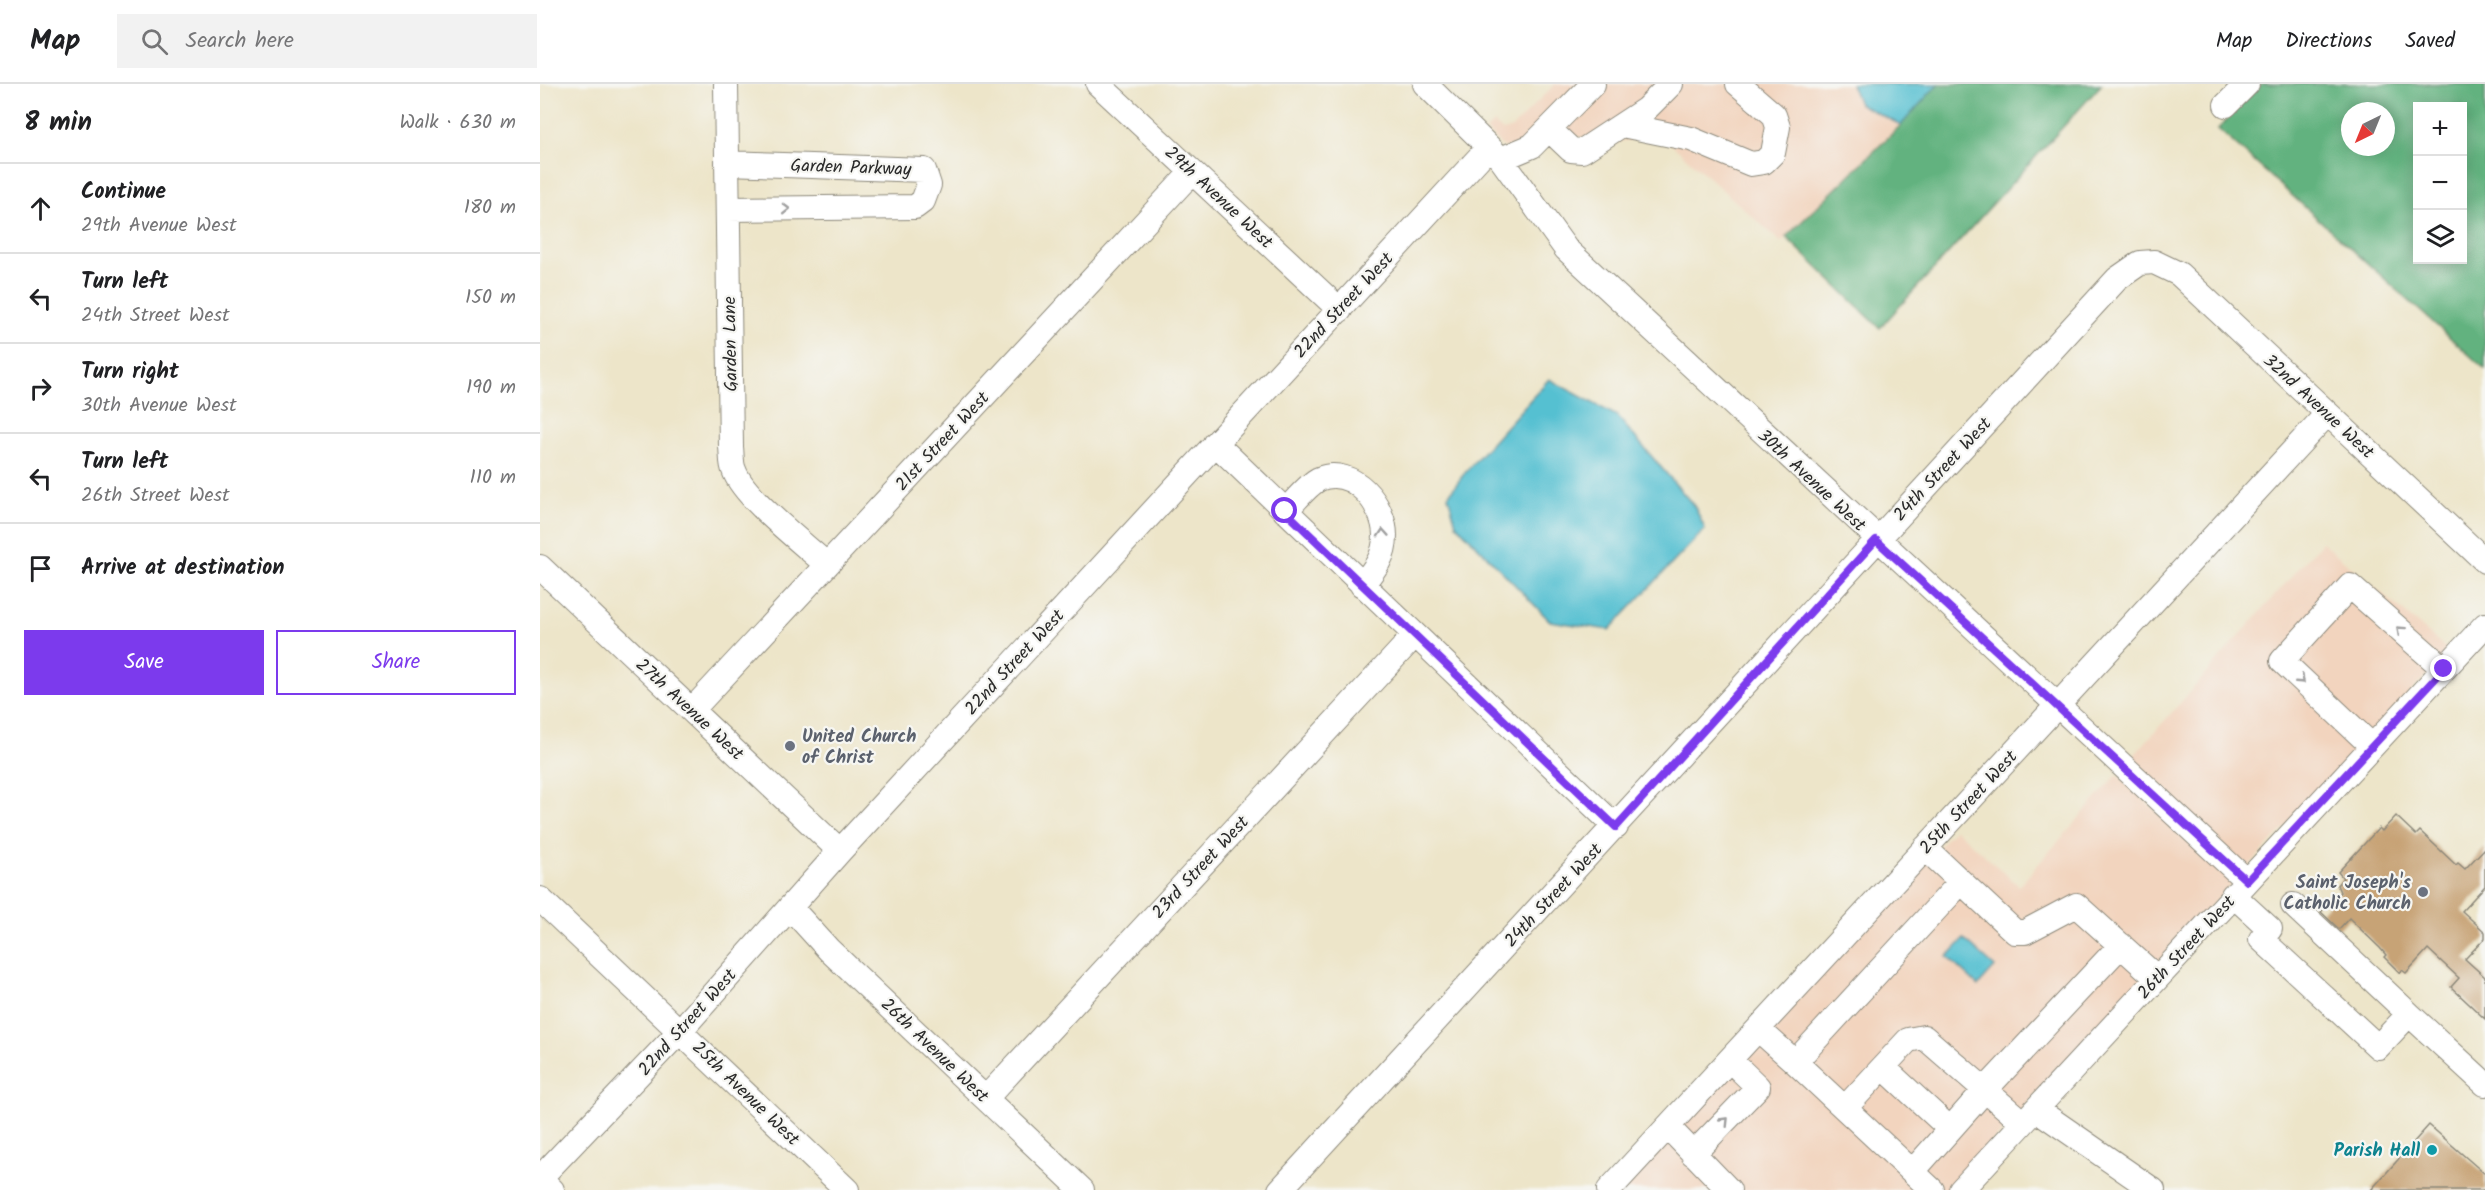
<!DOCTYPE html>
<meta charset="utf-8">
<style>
body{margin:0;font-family:Kalam,sans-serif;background:#f2f2f2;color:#202124}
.controls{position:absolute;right:18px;top:18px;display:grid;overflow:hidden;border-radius:0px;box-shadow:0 3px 15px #0003}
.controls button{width:54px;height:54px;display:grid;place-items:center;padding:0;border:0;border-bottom:2px solid #e0e0e0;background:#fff;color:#202124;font:30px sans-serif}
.compass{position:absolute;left:1801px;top:18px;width:54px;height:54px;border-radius:50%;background:#fff;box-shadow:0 3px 15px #0003;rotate:223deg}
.stop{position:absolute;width:18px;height:18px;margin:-14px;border:4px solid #7c3aed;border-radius:50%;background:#fff}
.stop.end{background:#7c3aed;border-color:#fff;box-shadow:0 2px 6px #0008}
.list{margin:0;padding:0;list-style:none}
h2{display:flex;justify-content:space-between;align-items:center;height:78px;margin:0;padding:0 24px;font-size:26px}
h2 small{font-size:20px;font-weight:400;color:#757577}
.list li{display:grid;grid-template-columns:39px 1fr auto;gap:18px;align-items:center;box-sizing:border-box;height:90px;padding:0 24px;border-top:2px solid #e0e0e0}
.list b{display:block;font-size:22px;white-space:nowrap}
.list p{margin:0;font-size:20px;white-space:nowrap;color:#757577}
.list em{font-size:20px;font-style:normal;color:#757577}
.actions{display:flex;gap:12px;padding:18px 24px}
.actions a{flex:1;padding:14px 0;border:2px solid #7c3aed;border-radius:0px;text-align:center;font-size:21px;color:#7c3aed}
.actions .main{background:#7c3aed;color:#fff}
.icon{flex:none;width:33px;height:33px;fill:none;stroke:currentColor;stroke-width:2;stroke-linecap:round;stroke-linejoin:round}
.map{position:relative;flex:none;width:1945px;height:1106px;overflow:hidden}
header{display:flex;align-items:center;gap:36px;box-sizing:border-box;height:84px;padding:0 30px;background:#fff;border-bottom:2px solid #e0e0e0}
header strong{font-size:28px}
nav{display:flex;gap:33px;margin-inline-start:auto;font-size:21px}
.search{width:420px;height:54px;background:#f2f2f2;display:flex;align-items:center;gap:15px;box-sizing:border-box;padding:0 21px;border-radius:0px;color:#757577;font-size:22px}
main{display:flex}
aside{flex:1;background:#fff}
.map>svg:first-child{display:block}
.built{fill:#f2d4be}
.forest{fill:#62b27f;stroke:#466e55;stroke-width:1.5;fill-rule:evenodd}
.water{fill:#55c0d1;stroke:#40767e;stroke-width:1.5}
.building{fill:#c7a376}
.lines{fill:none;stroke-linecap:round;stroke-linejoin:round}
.minor-casing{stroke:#8c887a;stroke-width:26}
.minor{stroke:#fff;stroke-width:24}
.oneway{stroke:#a0a0a0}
.route{stroke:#7c3aed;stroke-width:8}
.worship-dot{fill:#6b7280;stroke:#f6f6f2;stroke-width:2}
.culture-dot{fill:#0f9aa8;stroke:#f6f6f2;stroke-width:2}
.labels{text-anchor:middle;stroke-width:4.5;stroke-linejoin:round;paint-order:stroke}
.street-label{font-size:18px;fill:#2b2b2b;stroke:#f6f6f2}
.worship-label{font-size:18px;font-weight:bold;fill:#5b616d;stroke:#f6f6f2;text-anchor:start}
.culture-label{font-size:18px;font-weight:bold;fill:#0d838f;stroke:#f6f6f2;text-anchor:end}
</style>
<header>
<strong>Map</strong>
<div class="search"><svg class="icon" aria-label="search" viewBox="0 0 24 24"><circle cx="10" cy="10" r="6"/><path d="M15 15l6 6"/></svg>Search here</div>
<nav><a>Map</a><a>Directions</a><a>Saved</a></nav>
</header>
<main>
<aside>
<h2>8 min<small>Walk · 630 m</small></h2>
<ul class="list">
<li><svg class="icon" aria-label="ahead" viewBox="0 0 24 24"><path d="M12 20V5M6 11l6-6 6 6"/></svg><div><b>Continue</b><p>29th Avenue West</p></div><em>180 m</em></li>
<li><svg class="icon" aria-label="left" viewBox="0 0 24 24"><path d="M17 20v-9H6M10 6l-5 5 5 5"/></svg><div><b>Turn left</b><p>24th Street West</p></div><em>150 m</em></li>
<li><svg class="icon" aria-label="right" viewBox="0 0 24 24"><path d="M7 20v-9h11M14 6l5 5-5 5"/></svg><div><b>Turn right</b><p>30th Avenue West</p></div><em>190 m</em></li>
<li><svg class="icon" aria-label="left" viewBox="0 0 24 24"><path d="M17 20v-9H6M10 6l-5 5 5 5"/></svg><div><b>Turn left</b><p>26th Street West</p></div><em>110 m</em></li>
<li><svg class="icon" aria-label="arrive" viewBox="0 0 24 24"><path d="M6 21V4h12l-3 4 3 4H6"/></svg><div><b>Arrive at destination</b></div></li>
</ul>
<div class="actions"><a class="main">Save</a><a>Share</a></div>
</aside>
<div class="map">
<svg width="1945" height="1106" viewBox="0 0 1945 1106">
<rect width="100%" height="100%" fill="#f6f6f2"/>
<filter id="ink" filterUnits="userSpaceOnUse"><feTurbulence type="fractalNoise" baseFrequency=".0167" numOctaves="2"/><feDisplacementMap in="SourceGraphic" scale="12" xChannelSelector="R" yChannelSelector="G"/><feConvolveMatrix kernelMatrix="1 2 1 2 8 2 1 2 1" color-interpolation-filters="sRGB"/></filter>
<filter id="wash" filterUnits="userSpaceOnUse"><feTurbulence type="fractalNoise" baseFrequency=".008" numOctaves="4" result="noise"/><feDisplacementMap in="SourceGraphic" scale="24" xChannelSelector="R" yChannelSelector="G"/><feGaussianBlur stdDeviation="1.35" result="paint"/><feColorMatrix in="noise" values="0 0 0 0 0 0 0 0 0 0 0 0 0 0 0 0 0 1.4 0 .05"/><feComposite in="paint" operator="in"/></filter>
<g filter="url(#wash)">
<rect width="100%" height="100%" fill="#ede5c9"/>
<!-- built -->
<path class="built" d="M1015,0h296l8,20 42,21 -120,117 -120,-107 -51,8 -50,-10 -56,15 -18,-18 8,-7 9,8 9,-3z
M1782,458l127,109 -202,217 -117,-108z
M1577,691l116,107 -285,308h-327l334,-361 64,57z"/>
<!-- forest -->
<path class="forest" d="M1398,0h164l-222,244 -94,-91 115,-112z
M1721,0h224v285l-267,-240zM1878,22h44v154h-44zM1810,27h36v36h-36z"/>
<!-- water -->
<path class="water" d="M1311,0h87l-37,41 -42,-21z
M1009,295l68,37 78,91 10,22 -96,101 -59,-9 -94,-97 -8,-28 18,-25z
M1424,855l31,28 -17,19 -31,-29z"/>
<g id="blocks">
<!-- building -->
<path class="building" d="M1856,732l20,19 4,-4 36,34 2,-2 7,6 20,-21v38l-23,25 23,21v6l-20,21 20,18v42l-34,-32 8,-9 -31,-29 -22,24 -4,-3 -2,3 -16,-16 2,-2 -6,-7 -31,-30 -10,11 -18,-17 19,-20 -3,-7 6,-7 -5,-6 41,-44 3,3z
M1889,1041l56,49v16h-114z"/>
</g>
</g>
<g filter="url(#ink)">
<use href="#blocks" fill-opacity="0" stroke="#8c887a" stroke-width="1.5"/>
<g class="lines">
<defs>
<path id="minor" d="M186,0l5,363c1,7 0,17 3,23 9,27 70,74 93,95
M558,0l242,226
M885,0l76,75 65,90 681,632
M1686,21l21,-21
M1082,41l69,14 60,25 13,-2 9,-9 5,-26 -4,-12 -36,-31
M1009,45l22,21 11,1 64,-42 25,-25
M961,75l31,-13 61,-62
M187,79l197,7 5,15 -6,16 -8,6 -187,2
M675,359l401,384
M745,427c10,-9 22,-26 34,-32 34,-14 66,26 66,57 0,21 -11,34 -23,49
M0,483l300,284
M152,626l500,-538
M1832,662l-90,-85 68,-75 94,83
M1385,764l90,84h10l51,-27 81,73
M1693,811l37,34
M0,815l307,291
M250,823l39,43 253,240
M1721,855l117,108 31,-33 -116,-109
M1869,930l76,70
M1218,945l37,33
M1343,983l67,62
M446,1014l429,-463
M1305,1024l63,-68 16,-3 61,53 136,-145
M1496,1025l117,81
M1128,1043l61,63
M1153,1070l65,-67 -28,-27
M1373,1087l72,-81 38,33
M12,1106l-12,-12 140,-147 160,-180 649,-704
M740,1106c280,-303 557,-608 837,-911l23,-16 14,-1 25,12 306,287
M1069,1106l718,-776
M1392,1106l-137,-128 166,-180
M1421,1106l524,-565"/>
</defs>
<!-- minor casing -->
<use href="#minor" class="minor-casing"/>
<!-- minor -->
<use href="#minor" class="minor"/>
</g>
<!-- one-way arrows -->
<defs><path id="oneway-chevron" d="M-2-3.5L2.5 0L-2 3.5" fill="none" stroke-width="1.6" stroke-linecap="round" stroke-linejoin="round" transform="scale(1.5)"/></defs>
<g class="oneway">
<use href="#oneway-chevron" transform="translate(246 125) rotate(-1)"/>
<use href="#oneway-chevron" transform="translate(843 449) rotate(-94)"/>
<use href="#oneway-chevron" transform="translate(1860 546) rotate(-138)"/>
<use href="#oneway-chevron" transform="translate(1761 596) rotate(43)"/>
<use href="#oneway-chevron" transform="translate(1185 1037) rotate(-46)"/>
</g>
</g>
<g class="lines" filter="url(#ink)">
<!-- route -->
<path class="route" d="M745,427l331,316 260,-287 371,341 197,-212"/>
</g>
<!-- markers -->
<g class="worship-dot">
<circle cx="250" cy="662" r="6"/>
<circle cx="1883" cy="808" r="6"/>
</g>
<circle class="culture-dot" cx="1892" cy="1066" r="6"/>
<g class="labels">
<!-- street labels -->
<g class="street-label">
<text transform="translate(311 83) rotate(2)" y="6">Garden Parkway</text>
<text transform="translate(679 113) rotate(43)" y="6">29th Avenue West</text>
<text transform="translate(803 221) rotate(-47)" y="6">22nd Street West</text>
<text transform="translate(190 260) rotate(-91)" y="6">Garden Lane</text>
<text transform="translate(1779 322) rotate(43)" y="6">32nd Avenue West</text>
<text transform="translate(402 357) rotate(-47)" y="6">21st Street West</text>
<text transform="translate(1402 385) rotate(-47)" y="6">24th Street West</text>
<text transform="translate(1272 396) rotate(43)" y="6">30th Avenue West</text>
<text transform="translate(474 578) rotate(-47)" y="6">22nd Street West</text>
<text transform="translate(150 625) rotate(43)" y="6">27th Avenue West</text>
<text transform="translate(1428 718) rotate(-47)" y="6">25th Street West</text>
<text transform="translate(660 783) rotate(-47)" y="6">23rd Street West</text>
<text transform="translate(1013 811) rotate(-47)" y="6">24th Street West</text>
<text transform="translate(1646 863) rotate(-47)" y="6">26th Street West</text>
<text transform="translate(147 938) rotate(-48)" y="6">22nd Street West</text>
<text transform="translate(395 966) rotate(44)" y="6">26th Avenue West</text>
<text transform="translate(206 1009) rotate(44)" y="6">25th Avenue West</text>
</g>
<!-- worship labels -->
<g class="worship-label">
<text x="262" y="658">United Church<tspan x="262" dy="21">of Christ</tspan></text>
<text x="1871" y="804" text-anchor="end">Saint Joseph's<tspan x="1871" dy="21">Catholic Church</tspan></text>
</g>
<!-- culture labels -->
<g class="culture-label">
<text x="1880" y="1072">Parish Hall</text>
</g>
</g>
</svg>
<div class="controls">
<button>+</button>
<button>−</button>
<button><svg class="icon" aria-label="layers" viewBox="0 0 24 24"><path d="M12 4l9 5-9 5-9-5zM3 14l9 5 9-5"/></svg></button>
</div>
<svg class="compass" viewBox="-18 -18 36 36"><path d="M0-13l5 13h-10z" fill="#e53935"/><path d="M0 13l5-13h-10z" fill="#757577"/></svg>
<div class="stop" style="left:745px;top:427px"></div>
<div class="stop end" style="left:1904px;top:585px"></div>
</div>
</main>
